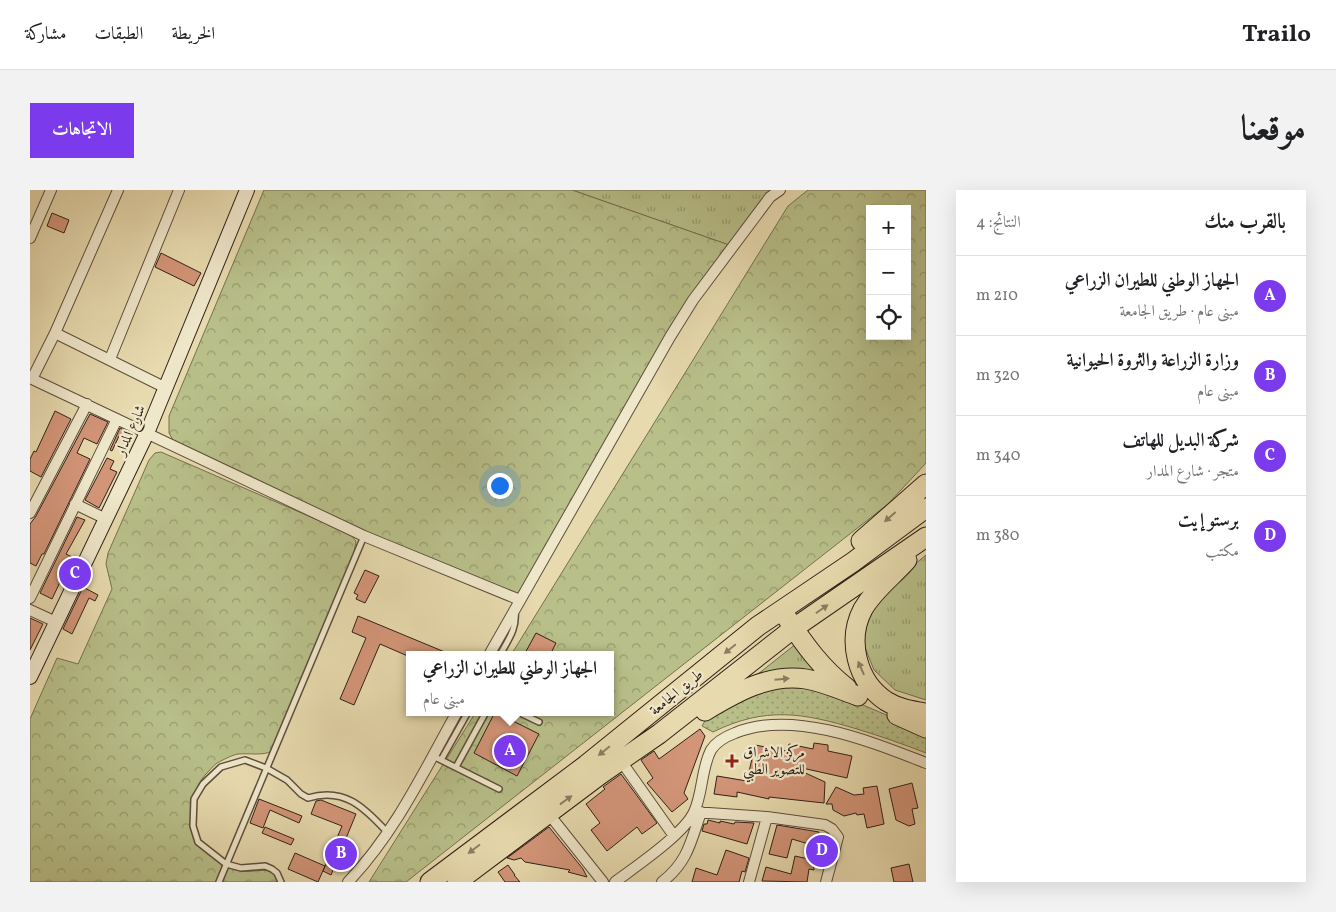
<!DOCTYPE html>
<html lang="ar">
<meta charset="utf-8">
<style>
body{margin:0;font-family:Vollkorn,Amiri,serif;background:#f2f2f2;color:#202124;direction:rtl}
.controls{position:absolute;right:15px;top:15px;display:grid;overflow:hidden;border-radius:0px;box-shadow:0 5px 20px #0002}
.controls button{width:45px;height:45px;display:grid;place-items:center;padding:0;border:0;border-bottom:1px solid #e0e0e0;background:#fff;color:#202124;font:25px sans-serif}
.you{position:absolute;left:469px;top:295px;width:18px;height:18px;margin:-12px;border:4px solid #fff;border-radius:50%;background:#1a73e8;box-shadow:0 0 0 8px #1a73e833}
.badge{display:grid;place-items:center;width:32px;height:32px;border-radius:50%;background:#7c3aed;color:#fff;font-size:16px;font-weight:700}
.pin{position:absolute;translate:-50% -50%;border:2px solid #fff;box-shadow:0 1px 5px #0006}
.popup{position:absolute;left:376px;top:461px;width:208px;height:65px;box-sizing:border-box;display:grid;place-content:center;border-radius:0px;background:#fff;filter:drop-shadow(0 1px 4px #0005);font-size:16px;white-space:nowrap;color:#757577}
.popup b{font-size:19px;color:#202124}
.popup::after{content:'';position:absolute;left:50%;top:100%;margin-left:-10px;border:10px solid transparent;border-top-color:#fff}
.list{margin:0;padding:0;list-style:none}
h2{display:flex;justify-content:space-between;align-items:center;height:65px;margin:0;padding:0 20px;font-size:21px}
h2 small{font-size:16px;font-weight:400;color:#757577}
.list li{display:grid;grid-template-columns:32px 1fr auto;gap:15px;align-items:center;box-sizing:border-box;height:80px;padding:0 20px;border-top:1px solid #e0e0e0}
.list b{display:block;font-size:19px;white-space:nowrap}
.list p{margin:0;font-size:16px;white-space:nowrap;color:#757577}
.list em{font-size:16px;font-style:normal;color:#757577}
.icon{flex:none;width:28px;height:28px;fill:none;stroke:currentColor;stroke-width:2;stroke-linecap:round;stroke-linejoin:round}
.map{position:relative;flex:none;width:896px;height:692px;overflow:hidden;direction:ltr;border-radius:0px}
header{display:flex;align-items:center;gap:30px;box-sizing:border-box;height:70px;padding:0 25px;background:#fff;border-bottom:1px solid #e0e0e0}
header strong{font-size:24px}
nav{display:flex;gap:28px;margin-inline-start:auto;font-size:18px}
.intro{display:flex;align-items:center;justify-content:space-between;box-sizing:border-box;height:120px;padding:0 30px}
h1{margin:0;font-size:35px}
.button{padding:12px 22px;border-radius:0px;background:#7c3aed;color:#fff;font-size:18px;font-weight:700}
main{display:flex;gap:30px;padding:0 30px}
aside{flex:1;background:#fff;border-radius:0px;box-shadow:0 5px 20px #0002}
.map>svg:first-child{display:block}
.grass{fill:url(#grass-tufts);stroke:#747050}
.forest{fill:url(#forest-crowns);stroke:#747050;fill-rule:evenodd}
.park{fill:url(#park-dots);stroke:#747050}
.building{fill:#d39578;stroke:#312018}
.lines{fill:none;stroke-linecap:round;stroke-linejoin:round}
.lane-casing{stroke:#5e4e3e;stroke-width:8}
.street-casing{stroke:#5e4e3e;stroke-width:12}
.secondary-casing{stroke:#312018;stroke-width:16}
.highway-casing{stroke:#312018;stroke-width:21}
.lane{stroke:#efe7ca;stroke-width:5}
.street{stroke:#efe7ca;stroke-width:10}
.secondary{stroke:#efe7ca;stroke-width:14}
.highway{stroke:#e7daae;stroke-width:19}
.oneway{fill:#8c7d63}
.poi-dot{fill:#8f2418;stroke:#efe7ca;stroke-width:2}
.labels{text-anchor:middle;stroke-width:4.5;stroke-linejoin:round;paint-order:stroke}
.street-label{font-size:15px;fill:#312018;stroke:#efe7ca}
.poi-label{font-size:15px;fill:#312018;stroke:#efe7ca;text-anchor:start}
</style>
<header>
<strong>Trailo</strong>
<nav><a>الخريطة</a><a>الطبقات</a><a>مشاركة</a></nav>
</header>
<div class="intro"><h1>موقعنا</h1><a class="button">الاتجاهات</a></div>
<main>
<aside>
<h2>بالقرب منك<small>النتائج: 4</small></h2>
<ul class="list">
<li><span class="badge">A</span><div><b>الجهاز الوطني للطيران الزراعي</b><p>مبنى عام · طريق الجامعة</p></div><em>210 m</em></li>
<li><span class="badge">B</span><div><b>وزارة الزراعة والثروة الحيوانية</b><p>مبنى عام</p></div><em>320 m</em></li>
<li><span class="badge">C</span><div><b>شركة البديل للهاتف</b><p>متجر · شارع المدار</p></div><em>340 m</em></li>
<li><span class="badge">D</span><div><b>برستو إيت</b><p>مكتب</p></div><em>380 m</em></li>
</ul>
</aside>
<div class="map">
<svg width="896" height="692" viewBox="0 0 896 692">
<defs>
<pattern id="grass-tufts" width="24" height="20" patternUnits="userSpaceOnUse" patternTransform="scale(1.25)"><rect width="24" height="20" fill="#b8bf89"/><path d="M3 7l-1-3M5 7V3M7 7l1-3M15 17l-1-3M17 17v-4M19 17l1-3" fill="none" stroke="#969b6f"/></pattern>
<pattern id="forest-crowns" width="20" height="18" patternUnits="userSpaceOnUse" patternTransform="scale(1.25)"><rect width="20" height="18" fill="#b8bf89"/><path d="M2 6a3 3 0 1 1 6 0M12 15a3 3 0 1 1 6 0" fill="none" stroke="#969b6f"/></pattern>
<pattern id="park-dots" width="8" height="8" patternUnits="userSpaceOnUse" patternTransform="scale(1.25)"><rect width="8" height="8" fill="#b8bf89"/><path d="M2 2h.1M6 6h.1" fill="none" stroke="#969b6f" stroke-width="1.8" stroke-linecap="round"/></pattern>
</defs>
<rect width="100%" height="100%" fill="#e7daae"/>
<filter id="stains"><feTurbulence type="fractalNoise" baseFrequency=".004" numOctaves="4"/><feColorMatrix values="0 0 0 0 .2 0 0 0 0 .09 0 0 0 0 .02 0 0 0 .5 -.17"/></filter>
<radialGradient id="worn" r=".72"><stop offset=".6" stop-color="#630" stop-opacity="0"/><stop offset="1" stop-color="#630" stop-opacity=".3"/></radialGradient>
<!-- grass -->
<path class="grass" d="M542,0h208l-48,56z
M896,365v145l-31,-10 -21,-20 -10,-25 1,-18 13,-28 26,-26z
M767,453l34,38 -78,-3z"/>
<!-- forest -->
<path class="forest" d="M234,0h308l160,56 -39,54 -173,300 -343,-153 -8,-14v-17z
M778,0h118v273l-38,41 -482,378h-37l107,-170h134v-57h-99l277,-449zM840,19h37v127h-37z
M131,262l189,82 6,7 -2,12 -82,198c-8,5 -23,2 -34,3 -6,1 -15,6 -21,9 -4,3 -7,7 -11,11 -27,31 -13,76 22,93 18,9 30,1 45,4l7,11h-250v-163l27,-61 21,6 34,-75 -6,-25 2,-11 41,-93 6,-7z"/>
<!-- park -->
<path class="park" d="M733,494l58,3 105,45v21c-23,-9 -46,-17 -69,-24 -54,-16 -91,-23 -144,3l-11,-6 11,-18z"/>
<!-- building -->
<path class="building" d="M22,23l17,7 -5,13 -17,-7z
M131,63l40,20 -7,13 -39,-19z
M25,221l16,8 -30,58 -11,-6v-12l4,-8 2,1z
M60,224l18,8 -11,22 -13,-6 -7,15 13,6 -46,95h-2l-6,12 -6,-3v-39l6,-8z
M90,238l14,7 -4,6 -11,-5 -7,15 -2,-1z
M77,268l7,3 -4,8 7,3 -18,36 -14,-8z
M47,327l8,3 -19,34 6,3 -20,42 -12,-6z
M335,380l14,6 -14,27 -9,-4 2,-4 -4,-2z
M53,397l15,8 -3,6 -6,-3 -17,36 -9,-5z
M328,426l94,39h-42v2l-30,-13 -26,61 -14,-6 26,-61 -14,-6z
M0,428l13,6 -13,26z
M506,443l20,10 -6,12h-26z
M465,522l44,22 -22,42 -43,-23z
M670,539l5,7 -21,57 4,6 -16,13 -25,-29 6,-5 -12,-18 13,-9 5,8z
M784,553l14,2v6l24,5 -5,22 -45,-10 -1,3 24,11 -1,21 -55,-6v2l-32,-7v5l-23,-3 3,-18 30,5 8,-36 32,6 2,-7 24,5z
M591,584l36,49 -15,11 -5,-7 -30,24 -16,-21 9,-7 -14,-19 19,-15 -2,-2z
M882,593l6,25 -6,1 3,15 -6,2 -13,-6 -7,-31z
M847,596l7,38 -17,4 -3,-14 -7,1 -1,-2 -12,3 -11,-6 -1,-6h-6l10,-17 18,8 10,-1 -1,-6z
M229,609l43,17 -3,7 -29,-13 -7,18 -13,-5z
M291,610l35,14 -25,61 -8,-4 19,-45 -31,-12 5,-13z
M678,630l12,3v-2l14,3 1,-2 19,1 -7,21 -45,-13 2,-7h3z
M747,635l42,7 -4,14 -23,-7 -5,19 -18,-4z
M235,637l29,12 -3,6 -29,-12z
M519,637l34,42 4,8 -19,-5 2,-2 -45,-8 -4,-4 -7,2 -7,-2z
M696,660l23,8 -4,14 -3,-1 -3,11h-47l4,-14 21,7z
M265,663l30,13 -7,16 -30,-13z
M765,666l18,4 1,10 -5,-1 -2,13 -45,-1 4,-14 25,7z
M879,674l4,18h-19l-3,-14z
M478,675l7,10h-1l6,7h-15l-7,-10z"/>
<g class="lines">
<defs>
<path id="lane" d="M470,465c8,-15 17,-26 15,-43
M488,522l21,10
M403,566l66,33
M411,570l27,-48
M426,577l30,-55
M189,692l145,-346
M251,692l-4,-9 -5,-4 -7,-3 -24,2 -15,-4 -28,-22 -5,-16 1,-27 9,-15 18,-17 24,-7 21,8 21,12 14,14 7,4c36,-11 56,9 79,34"/>
<path id="street" d="M0,48l21,-48
M25,143l111,55
M80,169l69,-169
M0,188l334,158 156,64
M2,189l23,-46 63,-143
M45,314l31,15
M0,323l57,-109
M0,408l87,-179
M0,420l26,12
M459,465l181,-318 23,-37 77,-103 10,-7
M591,571l53,75
M664,622l73,5 58,8 7,4 6,8 -12,45
M518,623l55,69
M318,692c47,-49 76,-111 109,-170
M585,692c20,-15 69,-48 79,-70 9,-19 7,-43 17,-62 5,-8 16,-14 24,-17 58,-24 137,9 191,30
M632,692c26,-20 29,-41 39,-70
M719,692l18,-65"/>
<path id="secondary" d="M0,487l117,-244 100,-243"/>
<path id="highway" d="M831,351l65,-57
M877,370c-15,17 -33,30 -44,49 -16,30 -7,72 23,92 13,8 26,10 40,12
M757,428c17,26 35,51 60,70
M675,521c30,-18 64,-38 101,-32 18,3 35,11 52,17
M867,525l29,13
M400,692l156,-117 172,-139 95,-64 73,-54
M427,692l144,-108 58,-40 135,-106 132,-91"/>
</defs>
<!-- lane casing -->
<use href="#lane" class="lane-casing"/>
<!-- street casing -->
<use href="#street" class="street-casing"/>
<!-- secondary casing -->
<use href="#secondary" class="secondary-casing"/>
<!-- highway casing -->
<use href="#highway" class="highway-casing"/>
<!-- lane -->
<use href="#lane" class="lane"/>
<!-- street -->
<use href="#street" class="street"/>
<!-- secondary -->
<use href="#secondary" class="secondary"/>
<!-- highway -->
<use href="#highway" class="highway"/>
</g>
<!-- one-way arrows -->
<defs><path id="oneway-solid" d="M-6-.8H1V-3.2L6.5 0L1 3.2V.8H-6Z" transform="scale(1.25)"/></defs>
<g class="oneway">
<use href="#oneway-solid" transform="translate(860 327) rotate(139)"/>
<use href="#oneway-solid" transform="translate(792 419) rotate(-35)"/>
<use href="#oneway-solid" transform="translate(700 459) rotate(141)"/>
<use href="#oneway-solid" transform="translate(831 478) rotate(-114)"/>
<use href="#oneway-solid" transform="translate(752 489) rotate(-5)"/>
<use href="#oneway-solid" transform="translate(574 561) rotate(141)"/>
<use href="#oneway-solid" transform="translate(536 610) rotate(-36)"/>
<use href="#oneway-solid" transform="translate(444 659) rotate(143)"/>
</g>
<!-- markers -->
<path class="poi-dot" d="M699.5 563.5h5v5h5v5h-5v5h-5v-5h-5v-5h5z"/>
<g class="labels">
<!-- street labels -->
<g class="street-label">
<text transform="translate(100 240) rotate(-66)" y="5">شارع المدار</text>
<text transform="translate(646 502) rotate(-39)" y="5">طريق الجامعة</text>
</g>
<!-- poi labels -->
<g class="poi-label">
<text x="713" y="567">مركز الاشراق<tspan x="713" dy="17">للتصوير الطبي</tspan></text>
</g>
</g>
<rect width="100%" height="100%" filter="url(#stains)"/>
<rect width="100%" height="100%" fill="url(#worn)"/>
</svg>
<div class="controls">
<button>+</button>
<button>−</button>
<button><svg class="icon" aria-label="locate" viewBox="0 0 24 24"><circle cx="12" cy="12" r="6"/><path d="M12 2v4M12 18v4M2 12h4M18 12h4"/></svg></button>
</div>
<div class="you"></div>
<div class="pin badge" style="left:480px;top:561px">A</div>
<div class="popup"><b>الجهاز الوطني للطيران الزراعي</b>مبنى عام</div>
<div class="pin badge" style="left:311px;top:664px">B</div>
<div class="pin badge" style="left:45px;top:384px">C</div>
<div class="pin badge" style="left:792px;top:661px">D</div>
</div>
</main>
